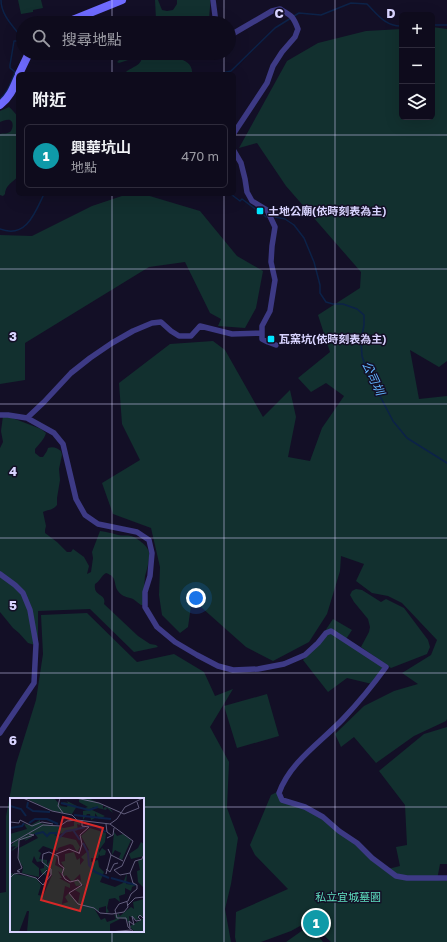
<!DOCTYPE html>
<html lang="zh-TW">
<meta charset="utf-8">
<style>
body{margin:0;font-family:"Golos Text","Noto Sans TC",sans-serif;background:#171425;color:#f1f3f6}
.controls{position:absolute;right:12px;top:12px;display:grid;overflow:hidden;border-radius:6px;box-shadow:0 4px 16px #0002}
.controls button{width:36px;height:36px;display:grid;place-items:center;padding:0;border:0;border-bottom:1px solid #2e2b3b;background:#0e0b1c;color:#f1f3f6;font:20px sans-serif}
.you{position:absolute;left:196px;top:598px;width:14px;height:14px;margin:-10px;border:3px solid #fff;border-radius:50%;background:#1a73e8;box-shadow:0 0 0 6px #1a73e833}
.badge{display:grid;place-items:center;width:26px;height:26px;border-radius:50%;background:#00e5ff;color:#fff;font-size:13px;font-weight:700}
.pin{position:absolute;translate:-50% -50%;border:2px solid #fff;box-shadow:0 1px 4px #0006}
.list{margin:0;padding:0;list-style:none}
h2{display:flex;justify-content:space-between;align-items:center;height:52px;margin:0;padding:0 16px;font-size:17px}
h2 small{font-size:13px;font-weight:400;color:#9b9ba3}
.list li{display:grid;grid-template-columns:26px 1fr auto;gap:12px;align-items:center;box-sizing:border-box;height:64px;margin:0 8px 8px;padding:0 8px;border:1px solid #2e2b3b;border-radius:6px}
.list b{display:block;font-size:15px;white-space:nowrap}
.list p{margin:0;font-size:13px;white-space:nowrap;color:#9b9ba3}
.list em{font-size:13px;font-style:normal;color:#9b9ba3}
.icon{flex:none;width:22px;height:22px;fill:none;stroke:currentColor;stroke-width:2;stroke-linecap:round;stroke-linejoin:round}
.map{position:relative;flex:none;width:447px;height:942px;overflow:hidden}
.search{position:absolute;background:#0e0b1c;box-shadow:0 4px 16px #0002;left:16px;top:16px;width:220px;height:44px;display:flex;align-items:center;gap:10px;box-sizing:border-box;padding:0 14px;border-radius:22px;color:#9b9ba3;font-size:15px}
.panel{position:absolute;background:#0e0b1c;box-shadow:0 4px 16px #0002;left:16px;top:72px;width:220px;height:124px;border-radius:6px}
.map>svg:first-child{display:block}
.green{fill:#12302f;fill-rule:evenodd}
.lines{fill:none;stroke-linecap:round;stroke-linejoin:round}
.stream{stroke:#0c2248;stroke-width:1.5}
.minor{stroke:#3d3a85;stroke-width:5.5}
.secondary{stroke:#6f6bff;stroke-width:8}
.grid{fill:none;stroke:#d9d4ff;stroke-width:1;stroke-opacity:0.55}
.poi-dot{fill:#00e5ff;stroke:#130f26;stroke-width:1.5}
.labels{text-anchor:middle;stroke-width:3;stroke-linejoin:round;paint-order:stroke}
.poi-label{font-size:11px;font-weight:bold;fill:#d9d4ff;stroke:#130f26;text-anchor:start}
.park-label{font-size:11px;fill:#5fe0c0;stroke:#130f26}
.water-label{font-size:12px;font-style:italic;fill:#62b6ff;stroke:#130f26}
.inset-river{fill:none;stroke:#0c2248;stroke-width:2}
.inset-road{fill:none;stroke:#625e7d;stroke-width:1}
.view{fill:#d62828;fill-opacity:0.15;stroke:#d62828;stroke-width:2}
.inset-edge{fill:none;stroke:#d9d4ff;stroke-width:2}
.grid-label{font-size:13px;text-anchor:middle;font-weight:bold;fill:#d9d4ff;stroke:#130f26;stroke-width:3;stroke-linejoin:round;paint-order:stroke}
</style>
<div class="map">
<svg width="447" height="942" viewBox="0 0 447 942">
<rect width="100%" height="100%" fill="#130f26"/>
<!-- green -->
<path class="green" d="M18,0h23l2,8 -10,2v2l-12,2z
M155,0h3l4,10 5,1 6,-1 4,-6v-4h33c1,8 -2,16 0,23h-31l-4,-3h-4l-2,3h-48l1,-2 34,-2z
M432,27l15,2v332l-8,6 -29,-17 9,49 28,-3v323l-1,2 -32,15 -38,27 -22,-26 -13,10 -6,-13 29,-28 30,-15 24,-7 -16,-11 29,-18 6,-15 -35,-37 -14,-7 -16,-3 -16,-12 8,-17 -23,-8 -1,15 -13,43 -18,28 -36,19 -27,-14 -54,-48 -4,28 -8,6 -18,-18 -3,-20 1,-28 -9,-39 -38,-14 -11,-31 38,-23 -18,-36 -3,-41 51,-39 43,-3 12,9 38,67 27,-27 6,27 -8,40 22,4 12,-33 22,-32 -18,-13 -15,9 -13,-14 32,-26 -12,-37 42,-27 1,-16 -75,-86 -29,-43 -18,5 48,-87 31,-18 48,-12 36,-2v88h30z
M123,53h44c0,1 3,4 4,5 3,2 3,1 7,1 8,1 15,6 14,15h-68c5,-7 18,-7 18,-18h-2l-21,7 -2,-1c3,-2 3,-6 6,-9z
M9,107c4,3 5,6 9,9v61c-6,5 -13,9 -13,17l-2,2 -3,-1v-61c3,-1 7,0 10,-2 3,-3 4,-10 0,-12 -3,-1 -7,1 -10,2v-11z
M128,194h15l57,17 37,45 26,15 -7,37 -11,20 -27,-2 3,-7 -11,-6 -25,-51 -36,5 -124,76v37l-25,4v-149l32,1 60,-30z
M3,416h6l6,3 26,10 5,4c-2,7 -7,11 -11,16v4l5,4h3l4,-6 1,-3c5,-2 9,0 13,3l1,4 -3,14 1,11 -3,18v7c-5,6 -8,4 -14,7l3,14 -1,4v3l12,9 10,10h4l2,-3 11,8 5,9 -2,8 4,-2 2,-14 -1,-6 8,-21c7,1 12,2 18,4 4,1 9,0 13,1 5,1 17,10 18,16 1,8 -2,17 -4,24 -1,10 -1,19 0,29h-4c-3,-2 -5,-4 -8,-6 -5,-2 -11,-2 -15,-8 -5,-7 0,-14 -12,-18 -5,3 -6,8 -11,11 -2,13 12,9 9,20l34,32 12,8 6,1 2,2 -24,5 -44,-43 -52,2v35l-10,-3 -9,-10 -6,-5 -13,-16v-164l3,-6 -2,-11z
M356,589l6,1 19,12 5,-3 18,9 24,32 2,7 -3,7 -36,14 -30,-21 8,-15 1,-5 -2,-8 -14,-17 -4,-7 2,-4z
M87,613l50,49 37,-8 30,18 11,24 18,-7 -23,38 19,35 -2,46 11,30 -7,46 -6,25 6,33h-231v-49l6,-1v-76l10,-52 20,-64 7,-46 -2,-39zM11,799h132v132h-132z
M333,619l19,11 -6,9 -21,-8z
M330,632l55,35 -13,17 -25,-6 -19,14 -25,-32z
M267,694l12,42 -42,12 -13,-42z
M447,727v137h-7l-3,16 10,1v61h-116l-22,-21 -18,10 -30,11h-25l-1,-5 1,-25 52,-23 -33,-34 -5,-10 21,-50 6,-3 3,7 23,9 19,10 34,27 28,25 16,-4 -4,-19 11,-2 -2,-40 -26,-34 45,-37z
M310,925l13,17h-37z"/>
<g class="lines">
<!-- stream -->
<path class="stream" d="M294,16l5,-3 22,2 30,-12 16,1c10,10 19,23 35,22
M432,25h15
M218,74l13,-3 44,-43 16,-10
M0,99c8,-7 11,-17 15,-27l-5,-4v-3l4,-24h7l1,-1v-2c-9,-12 -21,-23 -21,-38
M229,194l3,1 8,6 2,-2 24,18
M275,217l10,2 9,6 10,13 10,24 6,23v8l6,9 7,2h10l14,5 7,6v10l-3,16 1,15 5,15 26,50 14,17 40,25
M0,229c26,10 35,-16 44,-35"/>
<!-- minor -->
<path class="minor" d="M213,0l3,23
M229,36l43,-25 8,-2c12,7 13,7 18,20l-3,8 -13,15 -9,14 -6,17 -33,50
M234,151l7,12 4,16 2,13 5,9 15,9 8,17 -3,19 -1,16 4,18 -5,31 -8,15v13l6,3 8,3
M0,415h8l19,3 27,15 9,11 13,55 9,16 13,9 39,8 12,8 3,13 -2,23 -5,16v15l12,20 18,15 22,13 21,11 15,4 25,-1 26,-5 21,-9 13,-12 8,-10 5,-2 55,36c-13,18 -27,35 -43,52 -22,23 -53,43 -64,74l3,7 23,7 18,10 16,14 18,12 15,15 24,18 11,2h40
M27,418l17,-16 27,-29 19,-15 22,-15 21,-12 19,-8 9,-1 10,9 8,5h12l9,-10 32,8 30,-1
M0,574l15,11 8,8 7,17 6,34 -2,39 -34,50"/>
<!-- secondary -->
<path class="secondary" d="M65,23l57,-23
M19,74l10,-21
M0,105c10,-8 13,-16 18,-28"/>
</g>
<!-- grid -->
<path class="grid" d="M112,0v23M224,0v23M335,0v942M112,53v21M224,53v21M0,135h18M234,135h213M112,194v605M224,194v748M0,269h447M0,404h447M0,538h447M0,673h447M0,807h11M143,807h304M112,931v11"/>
<!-- markers -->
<g class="poi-dot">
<rect x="256" y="207" width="8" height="8" rx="2"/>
<rect x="267" y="335" width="8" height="8" rx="2"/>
</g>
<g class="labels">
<!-- poi labels -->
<g class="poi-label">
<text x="268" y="215">土地公廟(依時刻表為主)</text>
<text x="279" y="343">瓦窯坑(依時刻表為主)</text>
</g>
<!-- park labels -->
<g class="park-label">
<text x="348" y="901">私立宜城墓園</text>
</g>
<!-- water labels -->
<g class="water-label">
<text transform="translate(373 378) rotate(65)" y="4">公司圳</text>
</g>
</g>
<!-- overview -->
<g transform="translate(10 798)">
<rect width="134" height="134" fill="#130f26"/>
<path d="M15,0h29l7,8 6,1 1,-3 -4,1 -1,-3 5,1 -1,-2 10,5 -5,8 -19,-3zM69,0l11,1 13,6v4l2,-2 5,1 3,5 -6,-5 -1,2 -12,-3 -4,2 15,7 -6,3 -4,-6v5l-4,2 -1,-6h-3l-4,6v-9l5,-1 -3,-2 3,-1 -9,-5zM30,22v3l24,5 10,-2v-4l3,-2 5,1 -2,4 -3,-1 1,6 -24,5 22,5 4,7 -3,5 -4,-7 -3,-1 -12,4 -1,3 -14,-5 -5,5 3,2 -2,6 8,1v5l7,-11 3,2 -2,9 8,4 -1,5 -4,-3 4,7h-3l11,6v4l-5,-2 -3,18 6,-2 -3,-5 4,-4 9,10 2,-10 -5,-3 9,-5 -8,1 -2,-4 4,-3 3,2 -1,-7 -8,8 -6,-7 -2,2 -1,-2 1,-8 -3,-5 4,-1v-7l9,-2 3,8 3,-2v7l4,-5 -3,-3 8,-7 -8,-14 9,-8 16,5 -1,9 -6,8v3l3,-5 4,3 -1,4 -5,1 -1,-2 -1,4h-7v4l7,-2 1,7 5,5 -4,10 15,5 8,-4 4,-10 -1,11 10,1 -4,2 -1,4 -6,-3v6l-6,2 1,6 -5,-4 -6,1 -2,9 2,4 -3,1v-7l-7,2v4l-5,-4 7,12 4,-2 2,4 9,-3 -2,-5 6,5 -10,5v8h-83l2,-21h-2l-8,21h-9v-59l26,5 5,7 -3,10 5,1 9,-21 -6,-6v6l-4,-1 -2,-5 4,-1v-4l-2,-3 -5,1 -3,-6 -2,6 7,6v9l-17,-4 1,-6 -5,-8 1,-11 19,-10 -3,-4h-3v3l-7,4 1,-2 -8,2 1,5 -9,6 6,-6 -6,1 4,-5 -4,1v-9l17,-5 -3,-5 7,1zM104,34l3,4 6,-2 8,6 -9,20 -3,-2 2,-5 -6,-3 -3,5zM131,44l3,2v12l-13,3 -2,-5 9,-6zM134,59v31l-6,-6 -1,-11 3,-1 -2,-9zM134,101v18l-7,-1 2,3 -2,1 -8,-4 1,10 11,-6v-2l3,2v12h-9l-4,-4 -4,-8 -10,-3 1,-4 2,3 7,-6 4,-3 3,2 -1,-7z" fill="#12302f"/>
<path class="inset-river" d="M18,4l-1,5 6,4 17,1M51,5l28,7 9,-3M0,8l11,3 5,7M64,17l37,4M19,25l6,-4h12l11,5M77,28h9l10,6M0,30l12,-2 2,-3M63,32l12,-3M25,36l8,-2 4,4 3,-3h6l3,5 7,-7 7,-1 7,10M73,45l5,10 1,12 6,7 14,6M101,80l25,7"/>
<path class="inset-road" d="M13,0l29,13 20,4 5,5M50,0l-2,8 5,7M66,0l23,5 25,11 15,-6 -2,-6M0,24l9,1 1,-3 12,6 10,-4 11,2M96,26l1,8 4,3M100,26l23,17 -11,25 -8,4 6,5 10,-2 3,10 4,2v4l-6,5 -3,7 -9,3 -4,6 2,8h9l2,9 6,5M97,40l6,-3 1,-7M0,46l33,-19 17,1 7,-5 10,-1 33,4 7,-5 8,-12 18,-9M98,51l3,6 12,6M46,56l13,-5 10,4M69,56l3,-10 -2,-9 9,-8 -7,-1v-6M96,71l4,3 4,-8 4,-1M10,74l-3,-1 5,-3 -4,-10 1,-18 15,-5 -5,-1M120,75l5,-12 7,-2 1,-3M96,76l5,-19M0,80l4,-4 5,-1 17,5 7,7 8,-10v-6l-9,-7 1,-8 6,-2 9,4 1,8 5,4 -2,6 3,5 5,3 8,-2 4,5 -13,8 9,11 16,4 6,5 12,1 12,-2 4,-5 -1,-5M28,81l9,-9M117,108l8,-8 9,-1M120,130l-1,-7 5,4 -2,-9 4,5 5,-1 -3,-3 2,-2 4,4M100,134l21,-2"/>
<path class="view" d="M53,19l40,11 -23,83 -39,-11z"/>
<rect width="134" height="134" class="inset-edge"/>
</g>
<g class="grid-label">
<text x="279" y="18">C</text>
<text x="391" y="18">D</text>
<text x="13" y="341">3</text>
<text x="13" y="476">4</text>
<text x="13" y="610">5</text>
<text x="13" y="745">6</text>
</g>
</svg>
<div class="controls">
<button>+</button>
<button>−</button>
<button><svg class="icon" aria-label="layers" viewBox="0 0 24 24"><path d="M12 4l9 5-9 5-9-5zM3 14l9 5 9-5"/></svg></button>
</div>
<div class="you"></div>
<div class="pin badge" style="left:316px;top:923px;background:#0f9aa8">1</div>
<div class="search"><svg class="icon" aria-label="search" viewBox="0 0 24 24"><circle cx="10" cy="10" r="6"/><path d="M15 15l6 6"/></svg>搜尋地點</div>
<section class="panel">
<h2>附近<small></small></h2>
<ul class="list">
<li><span class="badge" style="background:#0f9aa8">1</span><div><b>興華坑山</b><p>地點</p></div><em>470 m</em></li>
</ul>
</section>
</div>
